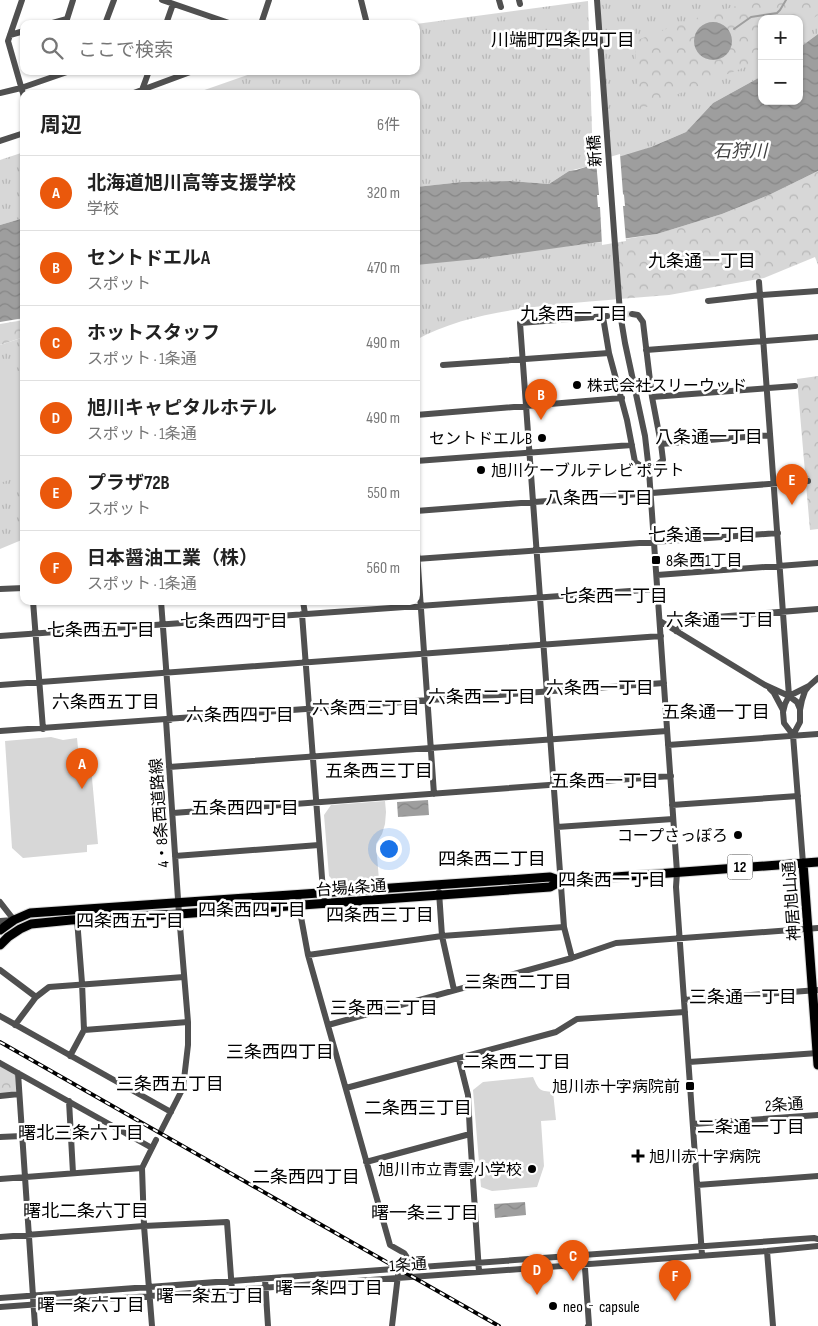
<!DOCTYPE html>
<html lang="ja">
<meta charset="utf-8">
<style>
body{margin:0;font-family:"Sofia Sans Condensed","Noto Sans JP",sans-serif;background:#f2f2f2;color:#222}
.controls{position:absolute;right:15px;top:15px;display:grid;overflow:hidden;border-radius:10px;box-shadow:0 1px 4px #0004}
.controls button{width:45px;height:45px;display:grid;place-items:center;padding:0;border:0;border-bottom:1px solid #e0e0e0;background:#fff;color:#222;font:25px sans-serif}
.you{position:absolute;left:388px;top:848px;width:18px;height:18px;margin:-12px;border:4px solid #fff;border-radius:50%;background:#1a73e8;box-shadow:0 0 0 8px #1a73e833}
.badge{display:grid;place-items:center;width:32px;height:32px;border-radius:50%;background:#ea580c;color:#fff;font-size:16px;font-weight:700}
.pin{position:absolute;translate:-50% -41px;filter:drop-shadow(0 1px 2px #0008)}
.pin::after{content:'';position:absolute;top:26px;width:18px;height:15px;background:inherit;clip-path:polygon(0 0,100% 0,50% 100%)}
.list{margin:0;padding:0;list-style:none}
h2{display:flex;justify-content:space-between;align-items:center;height:65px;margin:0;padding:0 20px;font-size:21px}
h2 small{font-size:16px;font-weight:400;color:#767676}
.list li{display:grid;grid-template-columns:32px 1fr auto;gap:15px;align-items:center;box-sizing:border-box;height:75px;padding:0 20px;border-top:1px solid #e0e0e0}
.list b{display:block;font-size:19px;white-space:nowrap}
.list p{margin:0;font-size:16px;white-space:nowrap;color:#767676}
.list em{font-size:16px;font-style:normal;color:#767676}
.icon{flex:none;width:28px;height:28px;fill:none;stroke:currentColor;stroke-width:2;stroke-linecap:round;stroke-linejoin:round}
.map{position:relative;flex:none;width:818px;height:1326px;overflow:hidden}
.search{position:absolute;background:#fff;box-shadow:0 1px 4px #0004;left:20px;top:20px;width:400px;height:55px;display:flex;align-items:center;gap:12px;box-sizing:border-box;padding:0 18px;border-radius:10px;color:#767676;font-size:19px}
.panel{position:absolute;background:#fff;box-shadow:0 1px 4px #0004;left:20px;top:90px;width:400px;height:515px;border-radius:10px}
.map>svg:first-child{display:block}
.grass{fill:url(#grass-tufts)}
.forest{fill:url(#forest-crowns)}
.garden{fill:#d7d7d7}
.water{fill:url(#water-waves)}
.pier{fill:#fff}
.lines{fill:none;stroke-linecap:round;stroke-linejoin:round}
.stream{stroke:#9e9e9e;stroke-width:2}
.minor-tunnel{stroke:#d9d9d9;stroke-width:6;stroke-dasharray:6 3;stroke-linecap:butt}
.highway-casing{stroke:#dbdbdb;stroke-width:11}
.minor{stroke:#505050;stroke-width:6}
.highway{stroke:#000;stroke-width:9}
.rail-casing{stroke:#000;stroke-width:4}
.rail{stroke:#fff;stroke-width:2;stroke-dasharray:5.5;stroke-linecap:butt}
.poi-dot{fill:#000;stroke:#fff;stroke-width:2}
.labels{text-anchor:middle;stroke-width:5;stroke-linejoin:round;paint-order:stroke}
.shield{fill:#fff;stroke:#4c4c4c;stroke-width:1}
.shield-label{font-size:15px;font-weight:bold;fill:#000}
.street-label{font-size:16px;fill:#000;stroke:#fff}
.poi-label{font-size:16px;fill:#000;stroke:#fff;text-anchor:start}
.neighbourhood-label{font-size:18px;fill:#000;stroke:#fff}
.water-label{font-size:18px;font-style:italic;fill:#3f3f3f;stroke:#fff}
</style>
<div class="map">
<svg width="818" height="1326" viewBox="0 0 818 1326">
<defs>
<pattern id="grass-tufts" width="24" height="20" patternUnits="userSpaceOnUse" patternTransform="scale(1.25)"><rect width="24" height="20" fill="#d7d7d7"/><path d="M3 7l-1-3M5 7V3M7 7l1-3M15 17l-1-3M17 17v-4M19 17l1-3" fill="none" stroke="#b7b7b7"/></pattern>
<pattern id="forest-crowns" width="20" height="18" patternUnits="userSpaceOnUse" patternTransform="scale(1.25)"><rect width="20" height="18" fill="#d7d7d7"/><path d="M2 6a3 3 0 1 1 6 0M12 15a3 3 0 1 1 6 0" fill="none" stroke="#b7b7b7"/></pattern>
<pattern id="water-waves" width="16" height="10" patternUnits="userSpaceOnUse" patternTransform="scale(1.25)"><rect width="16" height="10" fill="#9e9e9e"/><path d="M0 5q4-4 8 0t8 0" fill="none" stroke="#868686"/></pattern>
</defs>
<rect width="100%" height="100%" fill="#fff"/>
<!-- grass -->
<path class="grass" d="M597,0h221v34l-19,14v-29h-37v57l-49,27 -27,29 -35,15 -42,16z
M588,1l5,164 -24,6 -20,13 -39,-3 -48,1 -46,5v-93h-223l66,-23h157v-47z
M24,152v66l-24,7v-65z
M619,240v59c-65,6 -146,9 -203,41v-76z
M24,337v202l-24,10v-204z"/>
<!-- forest -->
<path class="forest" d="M756,0h62v15l-19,13v-9h-37v36l-17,12 -106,43 -4,-69 55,-21z
M818,171v94l-3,-8 -51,21 -95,17 -50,4v-59l38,-6 65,-20 47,-19z
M24,320v17l-24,8v-21z
M818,376v153l-8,1 -13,-151z
M0,1063l18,10 1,21 -19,2z"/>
<!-- garden -->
<path class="garden" d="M24,369v106l-24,8v-106z
M51,737l12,3 14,-2 3,30 11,-1 7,77 -11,1v7l-64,6 -11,-10 -7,-107z
M385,801l1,11 -1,12 -3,10 -6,10 3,36 -44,2 -6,-6 -5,-61 7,-10z
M533,1077c6,13 6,14 20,15l3,28 -15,1 3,45 -7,21 -45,4 -11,-4 -8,-97 10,-8z"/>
<!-- water -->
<path class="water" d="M694 41a19 19 0 1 1 38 0a19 19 0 1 1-38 0Z
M818,34v137l-49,24 -47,19 -65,20 -180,25 -61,6v-78l46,-5 48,-1 39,3 20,-13 7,-1 75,-23 35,-15 27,-29 49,-27v25h37v-53z
M24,218v100l-24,4v-97z
M428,800l1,15 -31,2 -1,-15z
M525,1202l1,13 -31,3 -1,-14z"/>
<!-- pier -->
<path class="pier" d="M620,154l3,40 1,1 1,11h-2l3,35 -24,4 -2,-38h-2l-1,-12h2l-3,-34z"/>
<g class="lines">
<!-- stream -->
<path class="stream" d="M734,29l17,-12 26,-4 3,-3 6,-10"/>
<!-- minor-tunnel -->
<path class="minor-tunnel" d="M607,316l25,-2"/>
<defs>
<path id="highway" d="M803,863l15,202
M0,930l14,-10 16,-7 520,-36 11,4
M0,945l8,-8 12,-8 11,-5 40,-4 108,-6 371,-27 11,-6 257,-19"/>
</defs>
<!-- highway casing -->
<use href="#highway" class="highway-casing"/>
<!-- minor -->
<path class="minor" d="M22,0l-14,41 16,56
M162,0l70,24
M361,0l6,24
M499,0l2,7
M519,0l1,4
M597,0l23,313 5,30 20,93 4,35 28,401 -1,15 26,368
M49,24l18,-5 6,-19
M105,24l9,-24
M166,24l7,-20
M261,24l8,-24
M10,35l14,-4
M142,90l7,-19
M0,93l21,-5 49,-17
M131,94l62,-23
M0,141l24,-8
M759,282l30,414
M708,301l53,-6 57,-4
M632,314l6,1 5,7 9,75 9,47 2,16 -14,11
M603,317l6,36 18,67 8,42 14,9
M646,350l172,-13
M443,365l166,-12
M652,397l143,-11
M416,415l206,-17
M661,444l109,-9
M416,461l216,-16
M416,511l392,-30
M416,538l18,256
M416,559l362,-26
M657,575l161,-12
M0,589l24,-1
M33,601l10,128
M161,601l9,119
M303,601l2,13
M302,614l22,290
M660,621l105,64 24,11 8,6 3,7
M676,631l14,-12 128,-10
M0,636l658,-47
M0,685l661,-49
M770,689l4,4 9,17
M0,731l664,-48
M793,735l-9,-12 -1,-11 2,-8 4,-8 20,-10 9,-8
M668,745l150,-11
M169,767l498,-36
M672,805l126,-9
M173,813l498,-37
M557,827l116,-8
M175,856l144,-11
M803,863l-10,-128 7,-13v-12l2,-10 3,-9 4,-5
M439,892l3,44 12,54
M298,895l1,11 9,49 82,290 14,8 4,6 2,18
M0,902l14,18
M0,921l13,-1
M308,955l134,-19 122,-9
M572,958l-8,-31 -44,-604 87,-7
M0,970l36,27
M684,1000l134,-10
M0,1016l171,96
M15,1025l21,-28 13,-10 135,-10
M328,1025l244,-67 44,-15 202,-15
M84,1030l104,-8
M70,1056l14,-26 -2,-47 -5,-64
M459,1059l9,36 2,39 9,138
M689,1062l129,-9
M0,1063l152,85
M18,1073l17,253
M346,1088l210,-56 21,-13 108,-7
M0,1096l19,-2
M69,1101l4,72
M693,1124l125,-9
M161,1131l22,-43 5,-43v-23l-9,-108 -13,-194
M0,1137l22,-1
M366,1162l104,-28
M0,1179l142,-11
M697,1185l121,-9
M0,1237l144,-11 83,-4 5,69
M767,1251l6,75
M584,1254l5,71 -1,1
M265,1279l3,47
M0,1298l814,-60 4,1
M0,1307l767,-56 51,-5
M152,1326l-8,-100 -2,-58 14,-28
M392,1326l6,-51"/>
<!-- highway -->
<use href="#highway" class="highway"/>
<defs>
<path id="rail" d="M0,1042l499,284"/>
</defs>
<!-- rail casing -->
<use href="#rail" class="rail-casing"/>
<!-- rail -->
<use href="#rail" class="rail"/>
</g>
<!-- markers -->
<g class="poi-dot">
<circle cx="577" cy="385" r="5"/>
<circle cx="542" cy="438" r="5"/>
<circle cx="481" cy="470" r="5"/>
<rect x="651" y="555" width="10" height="10" rx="2.5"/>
<circle cx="738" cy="835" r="5"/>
<rect x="685" y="1081" width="10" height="10" rx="2.5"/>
<path d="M635.5 1148.5h5v5h5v5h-5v5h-5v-5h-5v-5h5z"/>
<circle cx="532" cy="1169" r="5"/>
<circle cx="553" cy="1306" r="5"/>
</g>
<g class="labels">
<!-- shield labels -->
<rect class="shield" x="727.5" y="854.5" width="25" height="25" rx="4"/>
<g class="shield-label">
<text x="740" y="872">12</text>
</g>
<!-- street labels -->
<g class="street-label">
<text transform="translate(594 151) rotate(-94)" y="6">新橋</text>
<text transform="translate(159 813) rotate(-94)" y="6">4・8条西道路線</text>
<text transform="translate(351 887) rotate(-4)" y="6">台場4条通</text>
<text transform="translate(791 901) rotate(-94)" y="6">神居旭山通</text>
<text transform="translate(784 1104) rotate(-4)" y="6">2条通</text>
<text transform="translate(408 1264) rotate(-4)" y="6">1条通</text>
</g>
<!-- poi labels -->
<g class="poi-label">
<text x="587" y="391">株式会社スリーウッド</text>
<text x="532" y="444" text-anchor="end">セントドエルB</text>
<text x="491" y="476">旭川ケーブルテレビ ポテト</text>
<text x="666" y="566">8条西1丁目</text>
<text x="728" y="841" text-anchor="end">コープさっぽろ</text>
<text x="680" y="1092" text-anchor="end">旭川赤十字病院前</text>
<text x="649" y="1162">旭川赤十字病院</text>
<text x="522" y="1175" text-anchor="end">旭川市立青雲小学校</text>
<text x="563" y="1312">neo‐capsule</text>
</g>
<!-- neighbourhood labels -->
<g class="neighbourhood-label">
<text x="563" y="46">川端町四条四丁目</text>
<text x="702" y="267">九条通一丁目</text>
<text x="574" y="320">九条西一丁目</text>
<text x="709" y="443">八条通一丁目</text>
<text x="599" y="504">八条西一丁目</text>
<text x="702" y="541">七条通一丁目</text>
<text x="614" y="602">七条西一丁目</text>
<text x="720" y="626">六条通一丁目</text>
<text x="234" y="627">七条西四丁目</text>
<text x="101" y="636">七条西五丁目</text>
<text x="600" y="694">六条西一丁目</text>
<text x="482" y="703">六条西二丁目</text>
<text x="106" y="708">六条西五丁目</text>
<text x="366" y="714">六条西三丁目</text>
<text x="716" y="718">五条通一丁目</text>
<text x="240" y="721">六条西四丁目</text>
<text x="379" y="777">五条西三丁目</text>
<text x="605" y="787">五条西一丁目</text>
<text x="245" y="814">五条西四丁目</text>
<text x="492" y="865">四条西二丁目</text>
<text x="612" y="886">四条西一丁目</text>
<text x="252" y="916">四条西四丁目</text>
<text x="380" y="921">四条西三丁目</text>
<text x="130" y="927">四条西五丁目</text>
<text x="518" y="988">三条西二丁目</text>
<text x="743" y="1003">三条通一丁目</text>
<text x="384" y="1014">三条西三丁目</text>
<text x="280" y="1058">三条西四丁目</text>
<text x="517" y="1068">二条西二丁目</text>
<text x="170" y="1090">三条西五丁目</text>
<text x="418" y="1114">二条西三丁目</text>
<text x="751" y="1133">二条通一丁目</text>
<text x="81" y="1139">曙北三条六丁目</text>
<text x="306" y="1183">二条西四丁目</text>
<text x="86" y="1217">曙北二条六丁目</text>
<text x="425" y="1219">曙一条三丁目</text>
<text x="329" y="1294">曙一条四丁目</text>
<text x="210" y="1302">曙一条五丁目</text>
<text x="91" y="1311">曙一条六丁目</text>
</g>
<!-- water labels -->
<g class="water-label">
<text x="740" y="157">石狩川</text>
</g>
</g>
</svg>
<div class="controls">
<button>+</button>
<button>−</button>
</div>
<div class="you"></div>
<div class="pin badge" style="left:82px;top:789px">A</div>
<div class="pin badge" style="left:541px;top:420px">B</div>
<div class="pin badge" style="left:573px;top:1281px">C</div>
<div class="pin badge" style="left:537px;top:1295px">D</div>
<div class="pin badge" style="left:792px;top:505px">E</div>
<div class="pin badge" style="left:675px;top:1301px">F</div>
<div class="search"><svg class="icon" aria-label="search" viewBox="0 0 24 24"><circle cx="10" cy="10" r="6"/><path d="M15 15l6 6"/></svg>ここで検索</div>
<section class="panel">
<h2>周辺<small>6件</small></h2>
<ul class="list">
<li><span class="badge">A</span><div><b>北海道旭川高等支援学校</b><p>学校</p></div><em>320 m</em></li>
<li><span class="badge">B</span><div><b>セントドエルA</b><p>スポット</p></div><em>470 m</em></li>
<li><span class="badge">C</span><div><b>ホットスタッフ</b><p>スポット · 1条通</p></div><em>490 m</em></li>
<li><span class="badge">D</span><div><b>旭川キャピタルホテル</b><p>スポット · 1条通</p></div><em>490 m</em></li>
<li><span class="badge">E</span><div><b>プラザ72B</b><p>スポット</p></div><em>550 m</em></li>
<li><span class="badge">F</span><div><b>日本醤油工業（株）</b><p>スポット · 1条通</p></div><em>560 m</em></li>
</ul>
</section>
</div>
